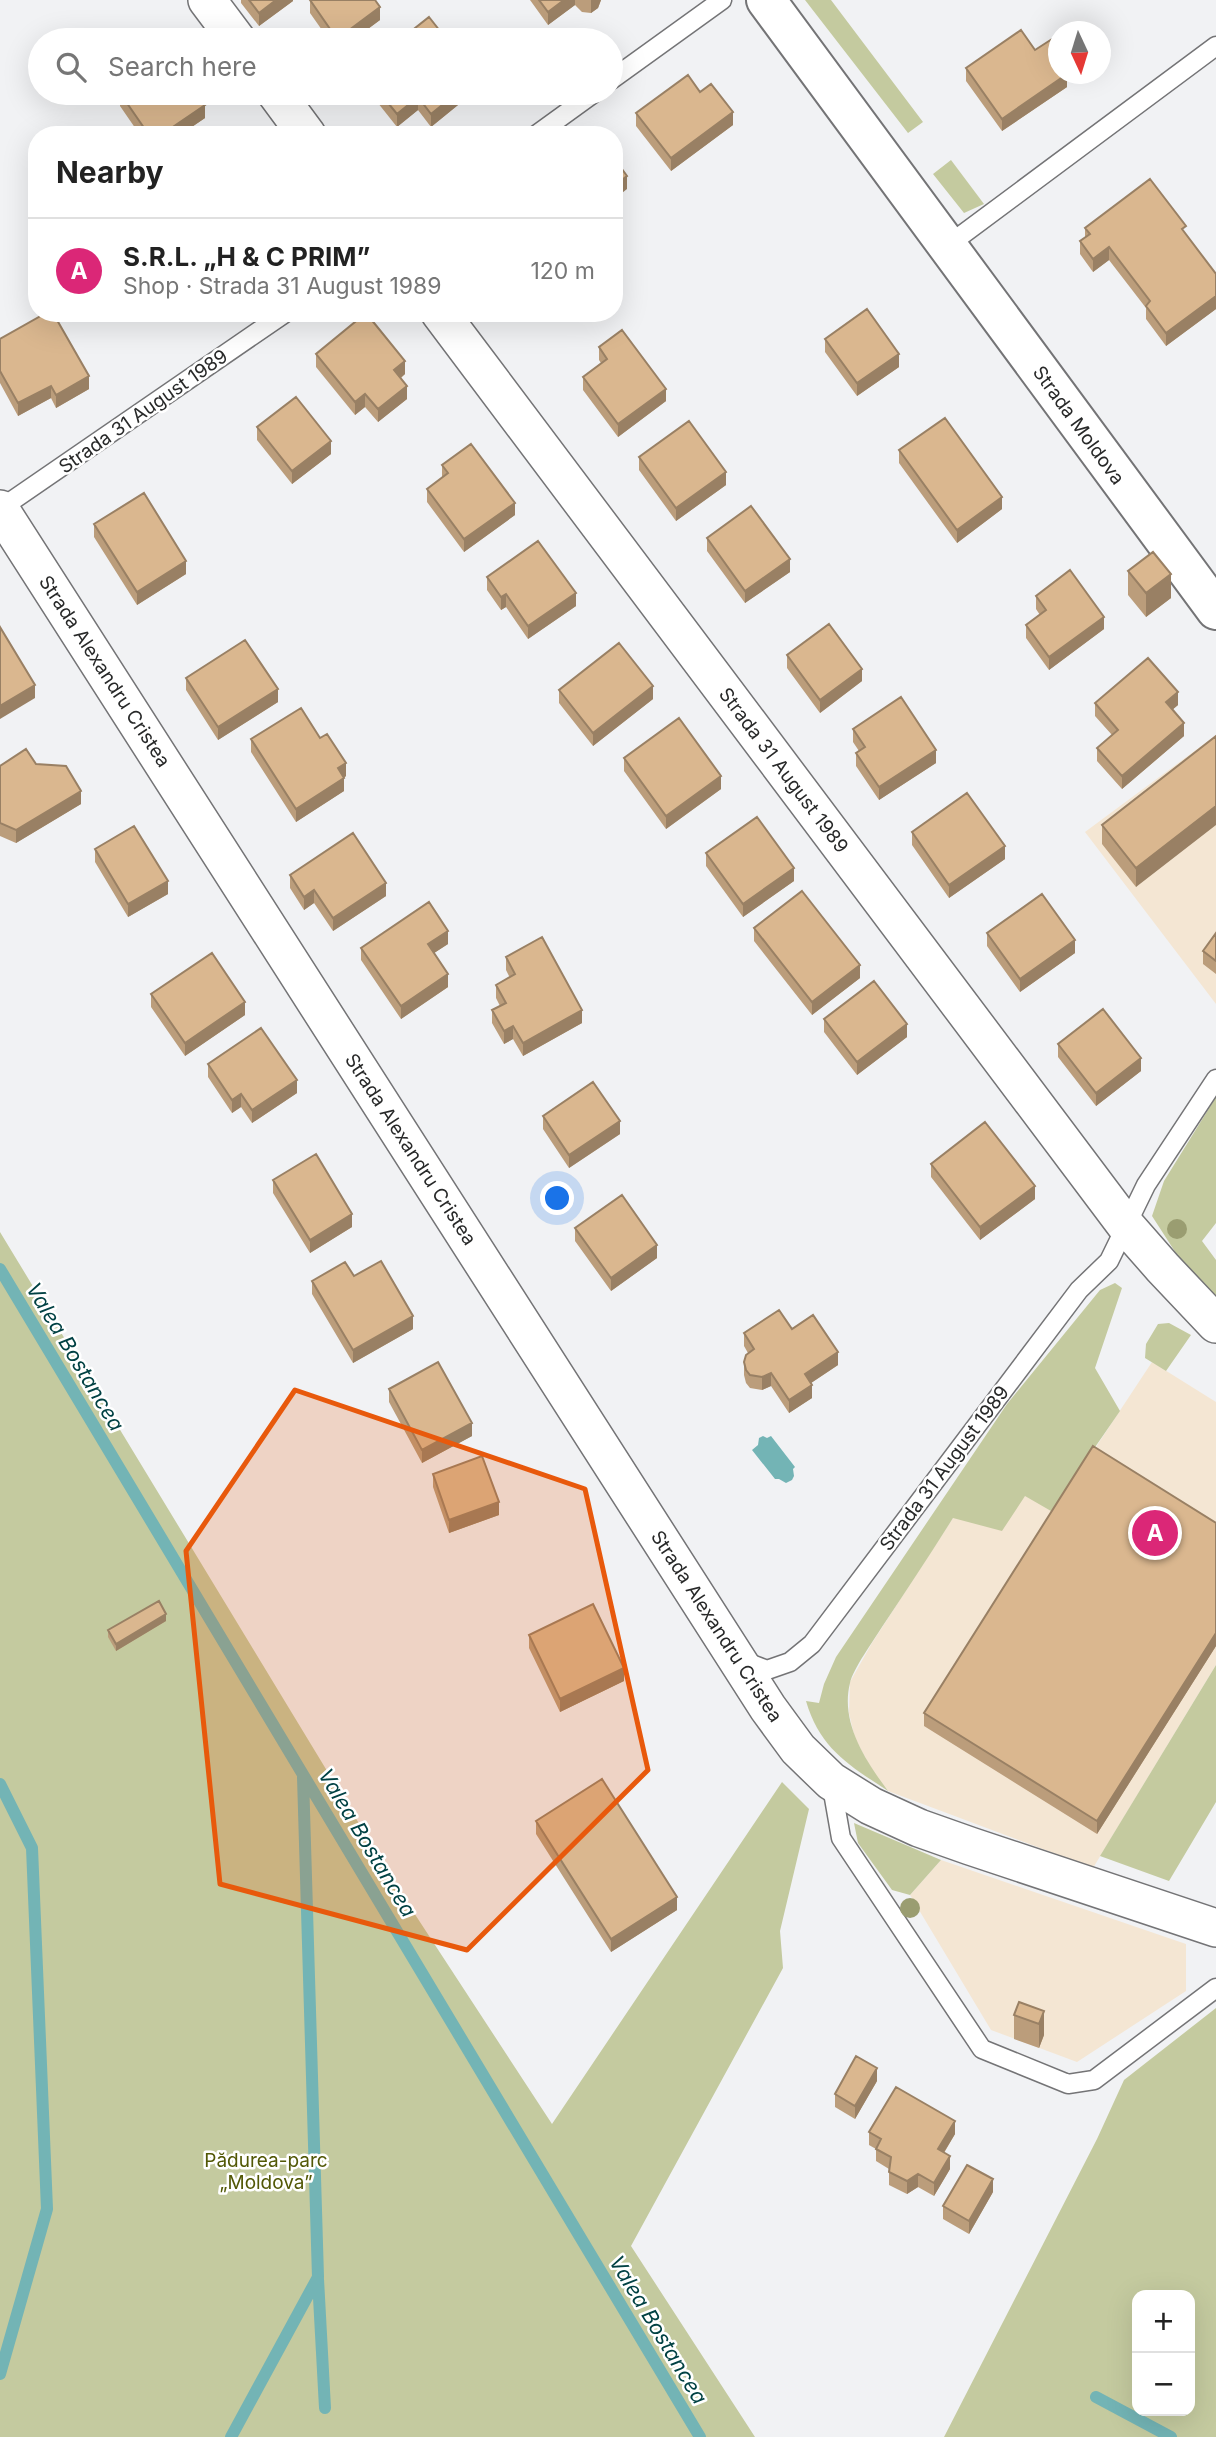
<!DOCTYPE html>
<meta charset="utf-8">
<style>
body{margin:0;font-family:Inter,sans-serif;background:#f2f2f2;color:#222}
.controls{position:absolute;right:21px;bottom:21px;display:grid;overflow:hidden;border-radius:14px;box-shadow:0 7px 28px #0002}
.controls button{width:63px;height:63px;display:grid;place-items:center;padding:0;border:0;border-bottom:2px solid #e0e0e0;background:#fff;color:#222;font:35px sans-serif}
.compass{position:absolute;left:1048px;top:21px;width:63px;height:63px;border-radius:50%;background:#fff;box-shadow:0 7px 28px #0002;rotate:176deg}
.you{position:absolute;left:558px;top:1199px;width:24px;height:24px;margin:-18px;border:5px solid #fff;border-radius:50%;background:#1a73e8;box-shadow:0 0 0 10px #1a73e833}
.badge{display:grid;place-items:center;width:46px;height:46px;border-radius:50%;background:#db2777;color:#fff;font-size:23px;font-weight:700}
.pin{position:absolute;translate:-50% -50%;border:4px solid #fff;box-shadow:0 2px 7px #0006}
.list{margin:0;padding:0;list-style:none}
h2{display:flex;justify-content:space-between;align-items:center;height:91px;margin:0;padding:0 28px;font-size:30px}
h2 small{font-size:23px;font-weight:400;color:#767676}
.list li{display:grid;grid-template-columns:46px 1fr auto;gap:21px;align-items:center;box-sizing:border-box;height:105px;padding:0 28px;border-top:2px solid #e0e0e0}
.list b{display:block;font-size:26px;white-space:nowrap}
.list p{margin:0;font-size:23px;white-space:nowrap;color:#767676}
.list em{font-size:23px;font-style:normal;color:#767676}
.icon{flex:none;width:38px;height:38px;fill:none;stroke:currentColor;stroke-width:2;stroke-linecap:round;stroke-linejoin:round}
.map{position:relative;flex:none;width:1216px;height:2437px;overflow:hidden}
.search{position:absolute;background:#fff;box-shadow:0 7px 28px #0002;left:28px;top:28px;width:595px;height:77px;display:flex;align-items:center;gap:18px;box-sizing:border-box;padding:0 24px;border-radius:38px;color:#767676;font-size:26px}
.panel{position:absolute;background:#fff;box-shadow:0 7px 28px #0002;left:28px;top:126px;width:595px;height:196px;border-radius:28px}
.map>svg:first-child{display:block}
.commercial{fill:#f4e6d3}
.green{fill:#c4ca9f;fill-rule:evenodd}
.water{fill:#73b4b5}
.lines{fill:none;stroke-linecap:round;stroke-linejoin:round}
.stream{stroke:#73b4b5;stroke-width:12}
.service-casing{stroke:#747476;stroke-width:21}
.minor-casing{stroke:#747476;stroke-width:40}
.tertiary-casing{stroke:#747476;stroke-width:42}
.service{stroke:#fff;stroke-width:18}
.minor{stroke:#fff;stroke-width:37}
.tertiary{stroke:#fff;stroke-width:38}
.tree{fill:#9a9d71}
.wall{fill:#bb9d7b}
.shaded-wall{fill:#998064}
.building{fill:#dab78f;stroke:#998064;stroke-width:2}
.marked{fill:#e8590c;fill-opacity:0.2;stroke:#e8590c;stroke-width:5;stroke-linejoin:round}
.labels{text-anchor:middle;stroke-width:5;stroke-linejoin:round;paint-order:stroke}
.street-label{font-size:19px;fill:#282929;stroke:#fff}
.park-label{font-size:19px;fill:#525806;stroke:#fff}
.water-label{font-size:21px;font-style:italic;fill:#004143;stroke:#fff}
</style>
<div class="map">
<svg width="1216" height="2437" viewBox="0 0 1216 2437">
<rect width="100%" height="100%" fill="#f1f2f4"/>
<!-- commercial -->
<path class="commercial" d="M1216,735v269l-131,-172z
M1152,1362l64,40v263l-123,203 -205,-77 -14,-18 -19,-34 -6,-26 1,-31 22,-39 81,-125 72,-22 65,-40z
M941,1860l245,84v47l-109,71 -86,-32 -81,-135z"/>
<!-- green -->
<path class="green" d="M805,0h26l92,122 -15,11z
M951,160l33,44 -20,9 -31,-39z
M1216,1097v126l-14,18 14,19v36l-33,-32 -31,-48 12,-35z
M0,1232l403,664 149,228 230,-342 27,27 -29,122 3,37 -152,278 124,191h-755z
M1115,1283l7,5 -27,80 25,43 -69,100 -26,-15 -23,35 -49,-13c-23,37 -47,73 -71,109 -8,13 -29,42 -32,56 -10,40 16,78 38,108 -39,-26 -68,-42 -82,-90l13,2 5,-19 12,-27 171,-253 93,-114z
M1169,1323l22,12 -25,36 -21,-13 1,-14 12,-20z
M1216,1665v137l-47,79 -69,-25z
M854,1823l87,37 -31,35 -18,-5 -34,-47z
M1216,2008v429h-272l153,-298 27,-59zM1137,2295h53v116h-53z"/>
<!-- water -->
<path class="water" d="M763,1436l4,2 4,-2 24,31 -2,2 1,7 -2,4 -6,3 -7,-4h-4l-23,-29 6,-5 1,-7z"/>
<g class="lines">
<!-- stream -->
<path class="stream" d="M0,1269l700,1168
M0,1784l32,64 15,361 -47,165
M318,2279l7,129
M1096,2397l75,40
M231,2437l87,-160 -15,-500"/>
<defs>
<path id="service" d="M611,80l111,-80
M536,135l58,-42
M947,246l269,-200
M0,509l285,-196
M746,1662l21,8 23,-8 22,-18 267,-354 30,-29 37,-76 70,-106
M831,1781l10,57 141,211 86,35 26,-4 122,-92"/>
<path id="minor" d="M207,0l30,40
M276,93l31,42
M440,313l687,914 36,41 53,56
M0,509l768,1199 30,41 33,32 40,25 48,22 51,18 246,82"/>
<path id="tertiary" d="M766,0l450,610"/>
</defs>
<!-- service casing -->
<use href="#service" class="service-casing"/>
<!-- minor casing -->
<use href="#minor" class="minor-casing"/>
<!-- tertiary casing -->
<use href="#tertiary" class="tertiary-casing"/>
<!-- service -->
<use href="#service" class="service"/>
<!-- minor -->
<use href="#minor" class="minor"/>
<!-- tertiary -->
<use href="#tertiary" class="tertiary"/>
</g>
<!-- trees -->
<g class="tree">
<circle cx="1177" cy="1229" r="10"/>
<circle cx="910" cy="1908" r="10"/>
</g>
<!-- wall -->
<path class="wall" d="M241,0h52v1l-34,25 -18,-23z
M310,0l70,20 -27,20h-24l-19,-27z
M530,0h71l-3,8 -7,5 -9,-1 -7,-7 -27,20z
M1035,50l24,24 8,13 -65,44 -36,-50v-13z
M700,92l33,33 -62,46 -35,-45v-13z
M120,93l85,25 -25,17h-40l-20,-29z
M370,93h88v12l-27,22 -13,-17 -21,17z
M1085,228l101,6 30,40v35l-50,37 -20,-27v-11l-37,-48 -16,12 -13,-18v-13l5,-4z
M0,339l89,50 -33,19 -5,-10 -33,18 -18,-33z
M825,339l74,28 -42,29 -32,-44z
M599,347l67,54 -48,36 -35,-47v-13l18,-14 -2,-3z
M316,354l89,20 -4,4 6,21 -29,23 -13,-15 -10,8 -39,-48z
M257,427l74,27 -39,30 -35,-44z
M899,450l103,59 -45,34 -58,-80z
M639,457l87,28 -50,36 -37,-51z
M442,465l73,50 -51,37 -37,-50v-13l15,-11z
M94,524l92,50 -49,31 -43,-68z
M707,538l83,34 -45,31 -38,-52z
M1128,571l43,27 -25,19 -18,-22z
M487,577l89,29 -48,33 -22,-32 -5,3 -14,-20z
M1036,596l68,33 -55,41 -23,-32v-13l14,-10 -4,-6z
M787,655l75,26 -42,32 -33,-45z
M186,678l92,24 -60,38 -32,-50z
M559,690l94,9 -60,47 -34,-43z
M1095,703l83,2 -6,5 12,26 -62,53 -25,-28v-13l15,-13 -17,-19z
M853,729l83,34 -57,37 -23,-34v-13l3,-2 -6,-9z
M1216,736l-80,151 -34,-43v-19z
M320,738l26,38 -2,2v13l-48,31 -45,-70v-13z
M624,758l97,31 -55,40 -42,-58z
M36,764l45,40 -65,39 -16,-7v-70z
M912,832l93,27 -56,39 -37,-53z
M95,849l73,45 -40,23 -33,-55z
M706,853l88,28 -51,36 -37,-51z
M290,875l96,21 -53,35 -19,-28 -10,7 -14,-22z
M754,928l106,50 -48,37 -58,-74z
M987,933l88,20 -55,39 -33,-46z
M1216,933v41l-13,-10v-13z
M448,944l-14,9 14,34 -47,32 -40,-59v-12z
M506,957l76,66 -59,33 -10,-17 -9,5 -12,-21v-13l8,-4 -4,-8v-13l14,-7 -4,-8z
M151,994l94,21 -60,41 -34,-49z
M824,1019l83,18 -50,38 -33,-43z
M1058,1044l83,27 -45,35 -38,-49z
M208,1064l89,29 -45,30 -11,-16 -9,6 -24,-36z
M543,1116l77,18 -51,34 -26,-39z
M931,1164l104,35 -55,41 -49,-63z
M273,1180l79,47 -42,26 -37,-60z
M575,1228l82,30 -46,33 -36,-50z
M354,1276l59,53 -60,34 -41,-69v-13z
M792,1329l46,36 -27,18 1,15 -23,15 -18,-27 -9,4 -12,-2 -4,-5 -2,-8v-13l4,-9 -4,-7v-13z
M389,1389l83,47 -50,27 -33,-61z
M433,1474l66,41 -50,18 -16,-46z
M1216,1523v123l-119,188 -173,-108v-13z
M166,1621l-50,30 -8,-14v-7z
M529,1635l95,46 -64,31 -31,-64z
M536,1821l141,89 -66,42 -75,-118z
M1044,2011v24l-5,13 -25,-9v-24z
M877,2081l-22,38 -20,-12v-13z
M869,2132l86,2 -11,19 6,16 -16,27 -16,-9 -11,7 -18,-9v-16l-13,-8v-12l-7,-4z
M993,2192l-24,42 -26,-15v-13z"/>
<!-- shaded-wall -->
<path class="shaded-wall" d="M276,0h17v1l-34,25v-13z
M564,0h11v5l-27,20v-13z
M591,0h10l-3,8 -7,5z
M380,7v13l-27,20h-16v-1z
M1067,74v13l-65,44v-12z
M457,93l1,12 -27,22v-13z
M418,97v13l-21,17v-13z
M205,105v13l-25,17h-19z
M733,112v13l-62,46v-13z
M627,176v13l-5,4v9l-8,6v-13l4,-12z
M1109,247v13l-16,12v-13z
M1216,296v13l-50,37v-13z
M899,354v13l-42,29v-13z
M405,361v13l-11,9v-13z
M89,376v13l-33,19v-13z
M51,386v12l-33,18v-13z
M407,386v13l-29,23v-13z
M666,389v12l-48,36v-13z
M365,394v13l-10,8v-13z
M331,441v13l-39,30v-13z
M726,472v13l-50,36v-13z
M1002,497v12l-45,34v-13z
M515,503v12l-51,37v-13z
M790,559v13l-45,31v-12z
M186,561v13l-49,31v-13z
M1171,574v24l-25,19v-24z
M576,593v13l-48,33v-13z
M506,594v13l-5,3v-13z
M1104,617v12l-55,41v-13z
M862,669v12l-42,32v-13z
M35,685v13l-35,21v-13z
M653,686v13l-60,47v-13z
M278,689v13l-60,38v-13z
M1178,692v13l-12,10v-13z
M1184,723v13l-62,53v-13z
M936,750v13l-57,37v-13z
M346,763v13l-8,5v-13z
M721,776v13l-55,40v-13z
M344,778v13l-48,31v-13z
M81,791v13l-65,39v-13z
M1216,806v19l-80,62v-19z
M1005,846v13l-56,39v-13z
M794,868v13l-51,36v-13z
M168,881v13l-40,23v-13z
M386,883v13l-53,35v-13z
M314,890v13l-10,7v-13z
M448,931v13l-20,13v-13z
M1075,940v13l-55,39v-13z
M860,965v13l-48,37v-13z
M448,974v13l-47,32v-13z
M245,1002v13l-60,41v-13z
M582,1010v13l-59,33v-13z
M907,1024v13l-50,38v-13z
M513,1026v13l-9,5v-13z
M1141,1058v13l-45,35v-13z
M297,1080v13l-45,30v-13z
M241,1094v13l-9,6v-13z
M620,1121v13l-51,34v-13z
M1035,1186v13l-55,41v-13z
M352,1214v13l-42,26v-13z
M657,1245v13l-46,33v-13z
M413,1316v13l-60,34v-13z
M838,1352v13l-33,22v-13z
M771,1373v13l-9,4v-13z
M812,1385v13l-23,15v-13z
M472,1423v13l-50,27v-13z
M499,1502v13l-50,18v-13z
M166,1614v7l-50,30v-7z
M1216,1633v13l-119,188v-13z
M624,1668v13l-64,31v-13z
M677,1897v13l-66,42v-13z
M1044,2011v24l-5,13v-24z
M877,2068v13l-22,38v-13z
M955,2121v13l-17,28v-13z
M950,2156v13l-16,27v-13z
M918,2174v13l-11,7v-13z
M993,2179v13l-24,42v-13z"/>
<!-- building -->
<path class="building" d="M249,0h27l-17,13z
M310,0h65l5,7 -43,32z
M539,0h25l-16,12z
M429,17l18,23h-47z
M1021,30l14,20 17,-11 7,10v7l-3,2 3,4v12h8l-65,45 -36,-51z
M688,75l12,17 11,-8 22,28 -62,46 -35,-45z
M120,93h77l8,12 -44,30h-12z
M380,93h77l-26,21 -13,-17 -21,17z
M614,158l13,18 -9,7 4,6 -8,6z
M1150,179l36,47 -4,3 34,45v22l-50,37 -20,-27 4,-5 -41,-54 -16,12 -13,-18 10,-7 -5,-6z
M867,309l32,45 -42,29 -32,-44z
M46,313h7l36,63 -33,19 -5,-9 -33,17 -18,-32v-32z
M366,313l39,48 -11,9 13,16 -29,23 -13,-15 -10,8 -39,-48z
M622,330l44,59 -48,35 -35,-47 24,-18 -8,-12z
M296,397l35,44 -39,30 -35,-44z
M945,418l57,79 -45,33 -58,-80z
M689,421l37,51 -50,36 -37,-51z
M471,444l44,59 -51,36 -37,-50 21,-16 -6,-8z
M144,493l42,68 -49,31 -43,-68z
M751,506l39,53 -45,32 -38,-53z
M538,541l38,52 -48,33 -22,-32 -5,3 -14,-20z
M1153,552l18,22 -25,19 -18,-22z
M1070,570l34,47 -55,40 -23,-32 20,-15 -10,-14z
M829,624l33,45 -42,31 -33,-45z
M0,627l35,58 -35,21z
M245,640l33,49 -60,38 -32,-49z
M619,643l34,43 -60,47 -34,-43z
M1148,658l30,34 -12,10 18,21 -62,53 -25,-28 21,-18 -23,-27z
M901,697l35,53 -57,37 -23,-34 9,-6 -12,-18z
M301,708l19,30 7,-4 19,29 -8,5 6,10 -48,31 -45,-70z
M679,718l42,58 -55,40 -42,-58z
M1216,736v70l-80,62 -34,-43z
M26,749l10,15 30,2 15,25 -65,39 -16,-7v-57z
M967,793l38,53 -56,39 -37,-53z
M757,817l37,51 -51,36 -37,-51z
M134,826l34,55 -40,23 -33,-55z
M353,833l33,50 -53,35 -19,-28 -10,7 -14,-22z
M802,891l58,74 -48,37 -58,-74z
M1042,894l33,46 -55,39 -33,-46z
M429,902l19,29 -20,13 20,30 -47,32 -40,-58z
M1216,933v28l-13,-10z
M542,937l40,73 -59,33 -10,-17 -9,5 -12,-21 14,-7 -10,-18 19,-11 -9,-17z
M212,953l33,49 -60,41 -34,-49z
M874,981l33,43 -50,38 -33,-43z
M1103,1009l38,49 -45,35 -38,-49z
M261,1028l36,52 -45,30 -11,-16 -9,6 -24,-36z
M593,1082l27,39 -51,34 -26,-39z
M985,1122l50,64 -55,41 -49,-63z
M316,1154l36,60 -42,26 -37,-60z
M622,1195l35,50 -46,33 -36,-50z
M381,1261l32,55 -60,34 -41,-69 33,-19 9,14z
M779,1310l13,19 21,-14 25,37 -33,22 7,11 -23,15 -18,-27 -9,4 -12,-2 -4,-5 -2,-8 2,-7 8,-6 -10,-16z
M438,1362l34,61 -50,27 -33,-61z
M1093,1446l123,77v110l-119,188 -173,-108z
M482,1456l17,46 -50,18 -16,-46z
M159,1601l7,13 -50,30 -8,-14z
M593,1604l31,64 -64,31 -31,-64z
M602,1779l75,118 -66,42 -75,-118z
M1019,2002l25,9 -5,13 -25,-9z
M856,2056l21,12 -22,38 -20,-12z
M896,2087l59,34 -17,28 12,7 -16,27 -16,-9 -11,7 -18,-9 2,-15 -15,-8 5,-10 -12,-7z
M967,2165l26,14 -24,42 -26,-15z"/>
<!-- marked area -->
<path class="marked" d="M295,1390l290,99 63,281 -181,180 -247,-66 -34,-333z"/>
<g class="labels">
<!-- street labels -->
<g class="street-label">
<text transform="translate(143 411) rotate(-35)" y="7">Strada 31 August 1989</text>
<text transform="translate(1079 425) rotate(54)" y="7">Strada Moldova</text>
<text transform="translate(105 671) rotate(57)" y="7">Strada Alexandru Cristea</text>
<text transform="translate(784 770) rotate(53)" y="7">Strada 31 August 1989</text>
<text transform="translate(411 1149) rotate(57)" y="7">Strada Alexandru Cristea</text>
<text transform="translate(944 1468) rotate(-53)" y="7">Strada 31 August 1989</text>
<text transform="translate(717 1626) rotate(57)" y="7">Strada Alexandru Cristea</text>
</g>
<!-- park labels -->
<g class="park-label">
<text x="266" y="2167">Pădurea-parc<tspan x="266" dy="22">„Moldova”</tspan></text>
</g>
<!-- water labels -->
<g class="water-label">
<text transform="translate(75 1357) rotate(59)" y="7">Valea Bostancea</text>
<text transform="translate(367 1843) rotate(59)" y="7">Valea Bostancea</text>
<text transform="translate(658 2330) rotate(59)" y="7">Valea Bostancea</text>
</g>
</g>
</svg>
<div class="controls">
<button>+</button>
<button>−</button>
</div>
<svg class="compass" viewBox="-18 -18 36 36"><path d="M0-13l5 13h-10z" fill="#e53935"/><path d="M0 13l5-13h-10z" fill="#767676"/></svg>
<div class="you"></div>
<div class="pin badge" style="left:1155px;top:1533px">A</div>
<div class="search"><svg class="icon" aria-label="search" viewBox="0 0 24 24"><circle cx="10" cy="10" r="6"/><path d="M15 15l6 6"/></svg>Search here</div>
<section class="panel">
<h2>Nearby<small></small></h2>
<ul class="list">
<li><span class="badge">A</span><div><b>S.R.L. „H &amp; C PRIM”</b><p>Shop · Strada 31 August 1989</p></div><em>120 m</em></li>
</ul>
</section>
</div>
